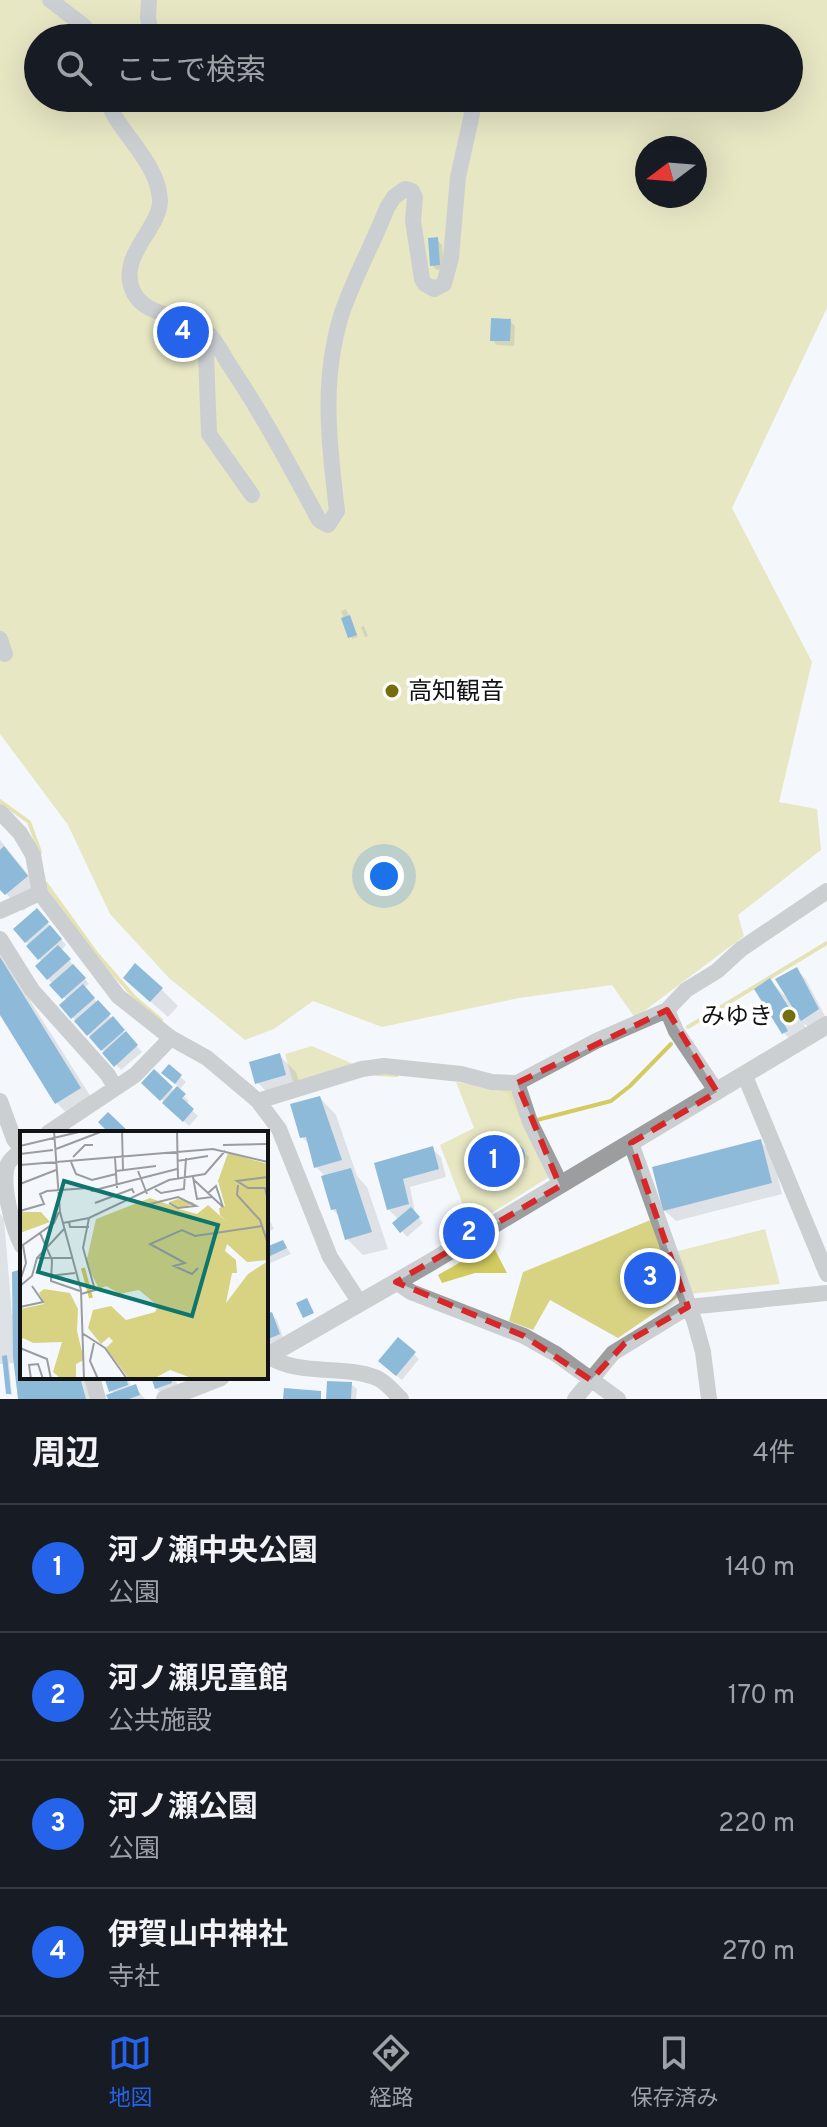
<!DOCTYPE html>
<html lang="ja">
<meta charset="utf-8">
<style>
body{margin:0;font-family:Overpass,"Noto Sans JP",sans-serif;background:#20242c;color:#f1f3f6}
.compass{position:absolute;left:635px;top:136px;width:72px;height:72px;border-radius:50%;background:#171b24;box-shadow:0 8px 32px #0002;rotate:254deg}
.you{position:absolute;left:384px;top:876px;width:28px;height:28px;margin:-20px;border:6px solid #fff;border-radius:50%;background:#1a73e8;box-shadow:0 0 0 12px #1a73e833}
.badge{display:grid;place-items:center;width:52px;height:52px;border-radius:50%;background:#2563eb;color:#fff;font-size:26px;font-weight:700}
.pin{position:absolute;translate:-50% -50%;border:4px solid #fff;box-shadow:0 2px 8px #0006}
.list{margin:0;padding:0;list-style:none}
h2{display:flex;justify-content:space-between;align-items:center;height:104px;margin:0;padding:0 32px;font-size:34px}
h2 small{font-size:26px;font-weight:400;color:#9ea1a6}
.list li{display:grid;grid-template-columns:52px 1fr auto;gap:24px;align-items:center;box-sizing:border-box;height:128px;padding:0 32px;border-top:2px solid #363941}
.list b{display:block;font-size:30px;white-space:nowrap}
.list p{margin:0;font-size:26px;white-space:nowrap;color:#9ea1a6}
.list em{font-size:26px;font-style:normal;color:#9ea1a6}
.icon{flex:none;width:44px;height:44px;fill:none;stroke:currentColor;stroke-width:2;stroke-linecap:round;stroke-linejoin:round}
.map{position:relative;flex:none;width:827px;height:1399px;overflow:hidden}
.search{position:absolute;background:#171b24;box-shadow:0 8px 32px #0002;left:24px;right:24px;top:24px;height:88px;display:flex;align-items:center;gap:20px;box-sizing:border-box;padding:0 28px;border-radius:44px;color:#9ea1a6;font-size:30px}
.sheet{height:616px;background:#171b24}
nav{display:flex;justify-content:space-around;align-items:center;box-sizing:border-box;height:112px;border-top:2px solid #363941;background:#171b24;font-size:22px;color:#9ea1a6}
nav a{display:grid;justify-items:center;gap:4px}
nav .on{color:#2563eb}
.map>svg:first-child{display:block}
.green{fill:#d8d382;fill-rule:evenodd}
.water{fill:#d3cb5f}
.shadow{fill:#0003}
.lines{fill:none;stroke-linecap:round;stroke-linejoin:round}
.stream{stroke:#d3cb5f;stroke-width:4}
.building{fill:#126fb0}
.minor{stroke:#9c9d9f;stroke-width:16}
.tertiary{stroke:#9c9d9f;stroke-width:18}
.marked{fill:none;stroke:#d62828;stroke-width:6;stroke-dasharray:16 10;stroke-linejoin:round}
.poi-dot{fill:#746e0c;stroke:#fff;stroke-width:3}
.labels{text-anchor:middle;stroke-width:7;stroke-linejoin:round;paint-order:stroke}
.poi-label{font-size:24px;fill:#121315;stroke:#fff;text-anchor:start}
.inset-river{fill:none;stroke:#d3cb5f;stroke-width:4}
.inset-road{fill:none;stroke:#9a9ca0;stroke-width:2}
.view{fill:#0f766e;fill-opacity:0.15;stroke:#0f766e;stroke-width:4}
.inset-edge{fill:none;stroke:#121315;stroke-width:4}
</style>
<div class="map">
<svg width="827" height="1399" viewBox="0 0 827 1399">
<rect width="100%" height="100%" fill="#f4f8fc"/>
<!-- green -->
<path class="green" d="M0,0h827v308l-95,200 80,154 -33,140 38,7 4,41 -83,65 6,21 -109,82 -23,-33 -93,13 -137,29 -69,-26 -39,28 -29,11 -76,-62 -59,-64 -42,-89 -68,-91zM38,38h751v60h-751zM647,148h48v48h-48z
M312,1046l41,18 -60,18 -8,-28z
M456,1082l58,10 35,85 -78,49 -31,-81 34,-17z
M653,1219l25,32 87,-22 15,55 -99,11 -63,43 -68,-38 -17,30 -24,-9 14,-49z"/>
<!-- water -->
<path class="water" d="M492,1244l15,29h-32l-33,10 -4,-8z"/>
<!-- shadow -->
<path class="shadow" d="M437,240l5,5 2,24 -7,1 -5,-5z
M510,321l5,5 -1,20 -17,-1 -5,-5z
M346,609l12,28 -6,2 -11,-28z
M364,626l4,10 -3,1 -4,-10z
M0,840l44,54 -21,17 -23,-24z
M37,910l29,35 -5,5 28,34 -5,4 58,64 -21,18 -59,-64 5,-5 -30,-35 5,-4 -26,-33z
M0,953l96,152 -23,15 -16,-17 -57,-92z
M796,969l9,9 21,40 -16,10 -7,-5 7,11 -10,16 -16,-17 -28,-44 14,-8 17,17z
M161,989l17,17 -10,11 -26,-23z
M279,1055l17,17 6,19 -28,8 -17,-17z
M169,1067l17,15 -8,9 11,10 -3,4 12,11 -9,10 -45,-43 10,-11 21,20 4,-5 -15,-14z
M320,1098l16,17 21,61 10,11 21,62 -25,6 -16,-16 -6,-21 -9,-9 -6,-32 -10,-10 -6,-22 -8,-8z
M760,1141l12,12 10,41 -106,27 -12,-11z
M515,1146l14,11 -2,11 -9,2 -11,-9 -2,-6 2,-5z
M432,1149l9,8 5,20 -36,10 5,26 8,10 -16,14 -12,-14 4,-3 -11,-11 -12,-45z
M266,1213l8,16 -8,3z
M0,1214l4,5 8,96h3l7,-44v106h64l6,22h-72l-4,-36h-7l3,32 -4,-1 -3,-30h-5z
M283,1242l8,12 -25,11v-21l3,4z
M271,1314l6,6 7,20 -18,7v-31z
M414,1354l5,5 -17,21 -17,-14z
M106,1377h22l3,11 4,-1 10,12h-35l4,-5z
M142,1377h29l14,15 -18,7 -11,-11 -3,-9 -4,2z
M351,1384l6,5 -1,10h-28z"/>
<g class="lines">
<!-- stream -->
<path class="stream" d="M0,801l29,21 11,30
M46,884l50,69 39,45 26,22
M688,1027l139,-84
M377,1074l20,1
M504,1090l5,1 11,24
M537,1120l74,-19 19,-15 41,-42"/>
</g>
<!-- building -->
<path class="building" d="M438,237l2,28 -10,1 -2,-28z
M491,318l20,1 -1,22h-20z
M350,615l7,20 -9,3 -7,-20z
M4,846l24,30 -23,19 -5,-5v-40z
M37,908l12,14 -24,21 -12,-14z
M50,925l12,14 -24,21 -12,-14z
M58,945l13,14 -24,21 -12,-14z
M0,957l81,131 -26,16 -55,-89z
M135,963l28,25 -13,14 -27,-24z
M73,964l13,14 -24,21 -13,-14z
M797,967l22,42 -18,12 -26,-42z
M770,978l25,39 -11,7 4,7 -6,3 -28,-45z
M83,984l12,14 -24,21 -12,-14z
M98,1000l13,14 -24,22 -13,-15z
M113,1016l12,14 -24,21 -12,-14z
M126,1031l12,14 -24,22 -12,-14z
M280,1053l6,22 -31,9 -6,-22z
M169,1064l13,11 -7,9 -14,-11z
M154,1069l19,18 -13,14 -19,-18z
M177,1086l9,8 -4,4 12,11 -11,13 -21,-19z
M320,1096l22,64 -28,8 -8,-31 -6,1 -10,-34z
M108,1112l22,21h-21l-11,-11z
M761,1139l11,44 -109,28 -11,-44z
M503 1155a11 11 0 1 1 22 0a11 11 0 1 1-22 0Z
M433,1146l6,23 -36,10 6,25 -22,6 -13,-47z
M351,1168l21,64 -27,8 -9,-31 -5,1 -10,-34z
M411,1207l9,10 -20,16 -8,-10z
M283,1240l4,8 -21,10v-11z
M22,1269v108h58l6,22h-68l-5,-42 -1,-85z
M307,1298l7,15 -11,5 -7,-15z
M272,1312l8,22 -14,6v-26z
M398,1337l18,15 -20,24 -18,-15z
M7,1355l4,39h-5l-4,-38z
M104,1377h22l2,8 -19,7z
M151,1377h20l1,6 -17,6z
M327,1381l25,1 -1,17h-25z
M136,1384l4,11 -11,4h-21l-2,-4z
M284,1388l37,3v8h-38z"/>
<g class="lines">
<!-- minor -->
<path class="minor" d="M50,0l34,26 9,12
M149,0l-1,18 4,20
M106,98c12,35 52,63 54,102 1,28 -43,56 -27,91 12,28 53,22 73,40 10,9 17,24 24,35 33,49 61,102 89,154l9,5 9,-14c-8,-67 -16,-129 4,-195 12,-37 32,-72 46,-108l7,-11 11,-8 7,2 3,6 -2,24 9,58 3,5 9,5 10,-5 7,-26 7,-81 14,-63 -3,-16
M213,340l-7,14 3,80 43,61
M0,639l5,15
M0,812l20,21 13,22 7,38 78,103 53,42 36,20 51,43 21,28 51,128 30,46
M0,911l40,-18
M0,939l32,51 76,85 7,12
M667,1010l9,21 41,61
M747,1081l80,193
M517,1083l13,39 31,63
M0,1101l14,38 8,11
M258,1101l104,-32 22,-3 77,8 31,8 25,1 79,-42 71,-31 19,-20 31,-19 24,-22 86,-58
M48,1133l87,-58 36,-37
M631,1143l64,180 8,29 6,47
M22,1150c-5,4 -11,8 -14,14 -8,18 5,65 14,82
M396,1282l15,10 113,44 32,18 62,45
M268,1356c32,21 74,8 109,22 9,4 17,14 24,21
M92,1377l6,22
M575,1399l38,-46 75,-46 139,-14"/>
<!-- tertiary -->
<path class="tertiary" d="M266,1357l160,-92 401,-240
M165,1399l56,-22"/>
</g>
<!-- marked area -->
<path d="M0 0H827V1399H0ZM667,1010l50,82 -86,51 57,164 -63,36 -34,37 -67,-44 -128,-54 164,-96 -43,-103z" fill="#f4f8fc" fill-opacity=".55" fill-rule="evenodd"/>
<path class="marked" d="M667,1010l50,82 -86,51 57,164 -63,36 -34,37 -67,-44 -128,-54 164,-96 -43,-103z"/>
<!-- markers -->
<g class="poi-dot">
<circle cx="392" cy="691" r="8"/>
<circle cx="789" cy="1016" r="8"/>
</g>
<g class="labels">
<!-- poi labels -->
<g class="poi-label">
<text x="408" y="699">高知観音</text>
<text x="773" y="1024" text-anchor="end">みゆき</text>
</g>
</g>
<!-- overview -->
<g transform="translate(20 1131)">
<rect width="248" height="248" fill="#f4f8fc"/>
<path d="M208,22l40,11v96l-21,2 -20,-18 -2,7 11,9 1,13h-5l-6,30 22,-29 20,-13v118h-74l-24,-9 -17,9h-24l-23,-31 7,-7 -4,-4 -8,7 -13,-16 5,-18 18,-4 15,14 29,-8 3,-6 -19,-16 -19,4 -14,-8 -7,3 -13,-26 10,-44 54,-21 28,10 -9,-6 9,-3 17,4 -16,6 18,5 11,-9 19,17 -7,-7 -1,-7 6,-2 -7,-25zM0,81h21l9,10 -30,11zM24,158l26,4 8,16 -1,22 7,29 -8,4v15h-15l-8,-7 9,-30 -29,1 -10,-5 -3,4v-33l24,-5 -5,-11z" fill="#d8d382"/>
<path class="inset-river" d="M63,137l8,30"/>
<path class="inset-road" d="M34,0l6,81 21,78 3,89M102,0l1,39M157,0l1,47M203,14l45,-1M0,15l63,-15M36,18l47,-18M0,23l33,-4M53,26l12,-12h8M95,27l2,30M157,30l31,-5M51,31l5,12 16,6 24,-6M0,34l193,-16 55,13M96,40l40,-5M118,40l9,23M173,46l4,22 15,-2M248,46l-31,4 11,7h17l3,12M174,49l29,27 -7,-21 -8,7M0,53l36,-14M218,54l-1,10 23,25 8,24M135,58l6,4 23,-4 2,-31M71,60l86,-22M75,72l37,-14 2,4M126,74l32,-8 18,9 -18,2 -9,-5M0,80l24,-7 -4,-10 7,-3 41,-3M49,91l1,5h19M43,92l26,-5 80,-38 36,-6 20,-23M20,102l12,27 -1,21 29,10M17,127l27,-29M178,137l-6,6 -18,-8 11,-3 -35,-19 32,-14 13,6 67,-10M29,145l26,-3M0,150l6,-18 -3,-18 31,-22 5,-11M0,155l12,-10 5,-18h35M61,163l14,-4 -12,-42 6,-30M0,176l23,-5 -11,-16M62,202l23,15 22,31M74,212l-4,18 8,18M0,217l27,11 4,20M11,248l-2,-14 9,-1 5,15M135,248h26"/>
<path class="view" d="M44,50l154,44 -26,91 -154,-44z"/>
<rect width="248" height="248" class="inset-edge"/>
</g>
</svg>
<svg class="compass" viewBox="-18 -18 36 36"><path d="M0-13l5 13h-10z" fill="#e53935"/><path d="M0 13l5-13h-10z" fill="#9ea1a6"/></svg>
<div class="you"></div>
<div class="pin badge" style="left:494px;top:1161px">1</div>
<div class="pin badge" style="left:469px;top:1233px">2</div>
<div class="pin badge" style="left:650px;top:1278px">3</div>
<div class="pin badge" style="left:183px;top:332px">4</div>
<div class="search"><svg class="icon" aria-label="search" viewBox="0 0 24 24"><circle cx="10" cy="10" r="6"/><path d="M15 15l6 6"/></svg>ここで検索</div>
</div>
<section class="sheet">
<h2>周辺<small>4件</small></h2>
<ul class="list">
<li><span class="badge">1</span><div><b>河ノ瀬中央公園</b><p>公園</p></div><em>140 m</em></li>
<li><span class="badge">2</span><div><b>河ノ瀬児童館</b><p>公共施設</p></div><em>170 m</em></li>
<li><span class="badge">3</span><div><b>河ノ瀬公園</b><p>公園</p></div><em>220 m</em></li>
<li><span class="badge">4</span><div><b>伊賀山中神社</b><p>寺社</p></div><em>270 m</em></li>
</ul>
</section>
<nav>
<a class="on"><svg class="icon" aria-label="map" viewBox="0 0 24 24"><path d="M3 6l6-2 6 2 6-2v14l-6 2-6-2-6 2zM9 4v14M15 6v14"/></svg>地図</a>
<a><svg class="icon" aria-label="directions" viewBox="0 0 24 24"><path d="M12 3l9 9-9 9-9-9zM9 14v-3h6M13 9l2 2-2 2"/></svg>経路</a>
<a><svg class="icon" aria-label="saved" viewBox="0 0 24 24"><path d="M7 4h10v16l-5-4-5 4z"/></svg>保存済み</a>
</nav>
